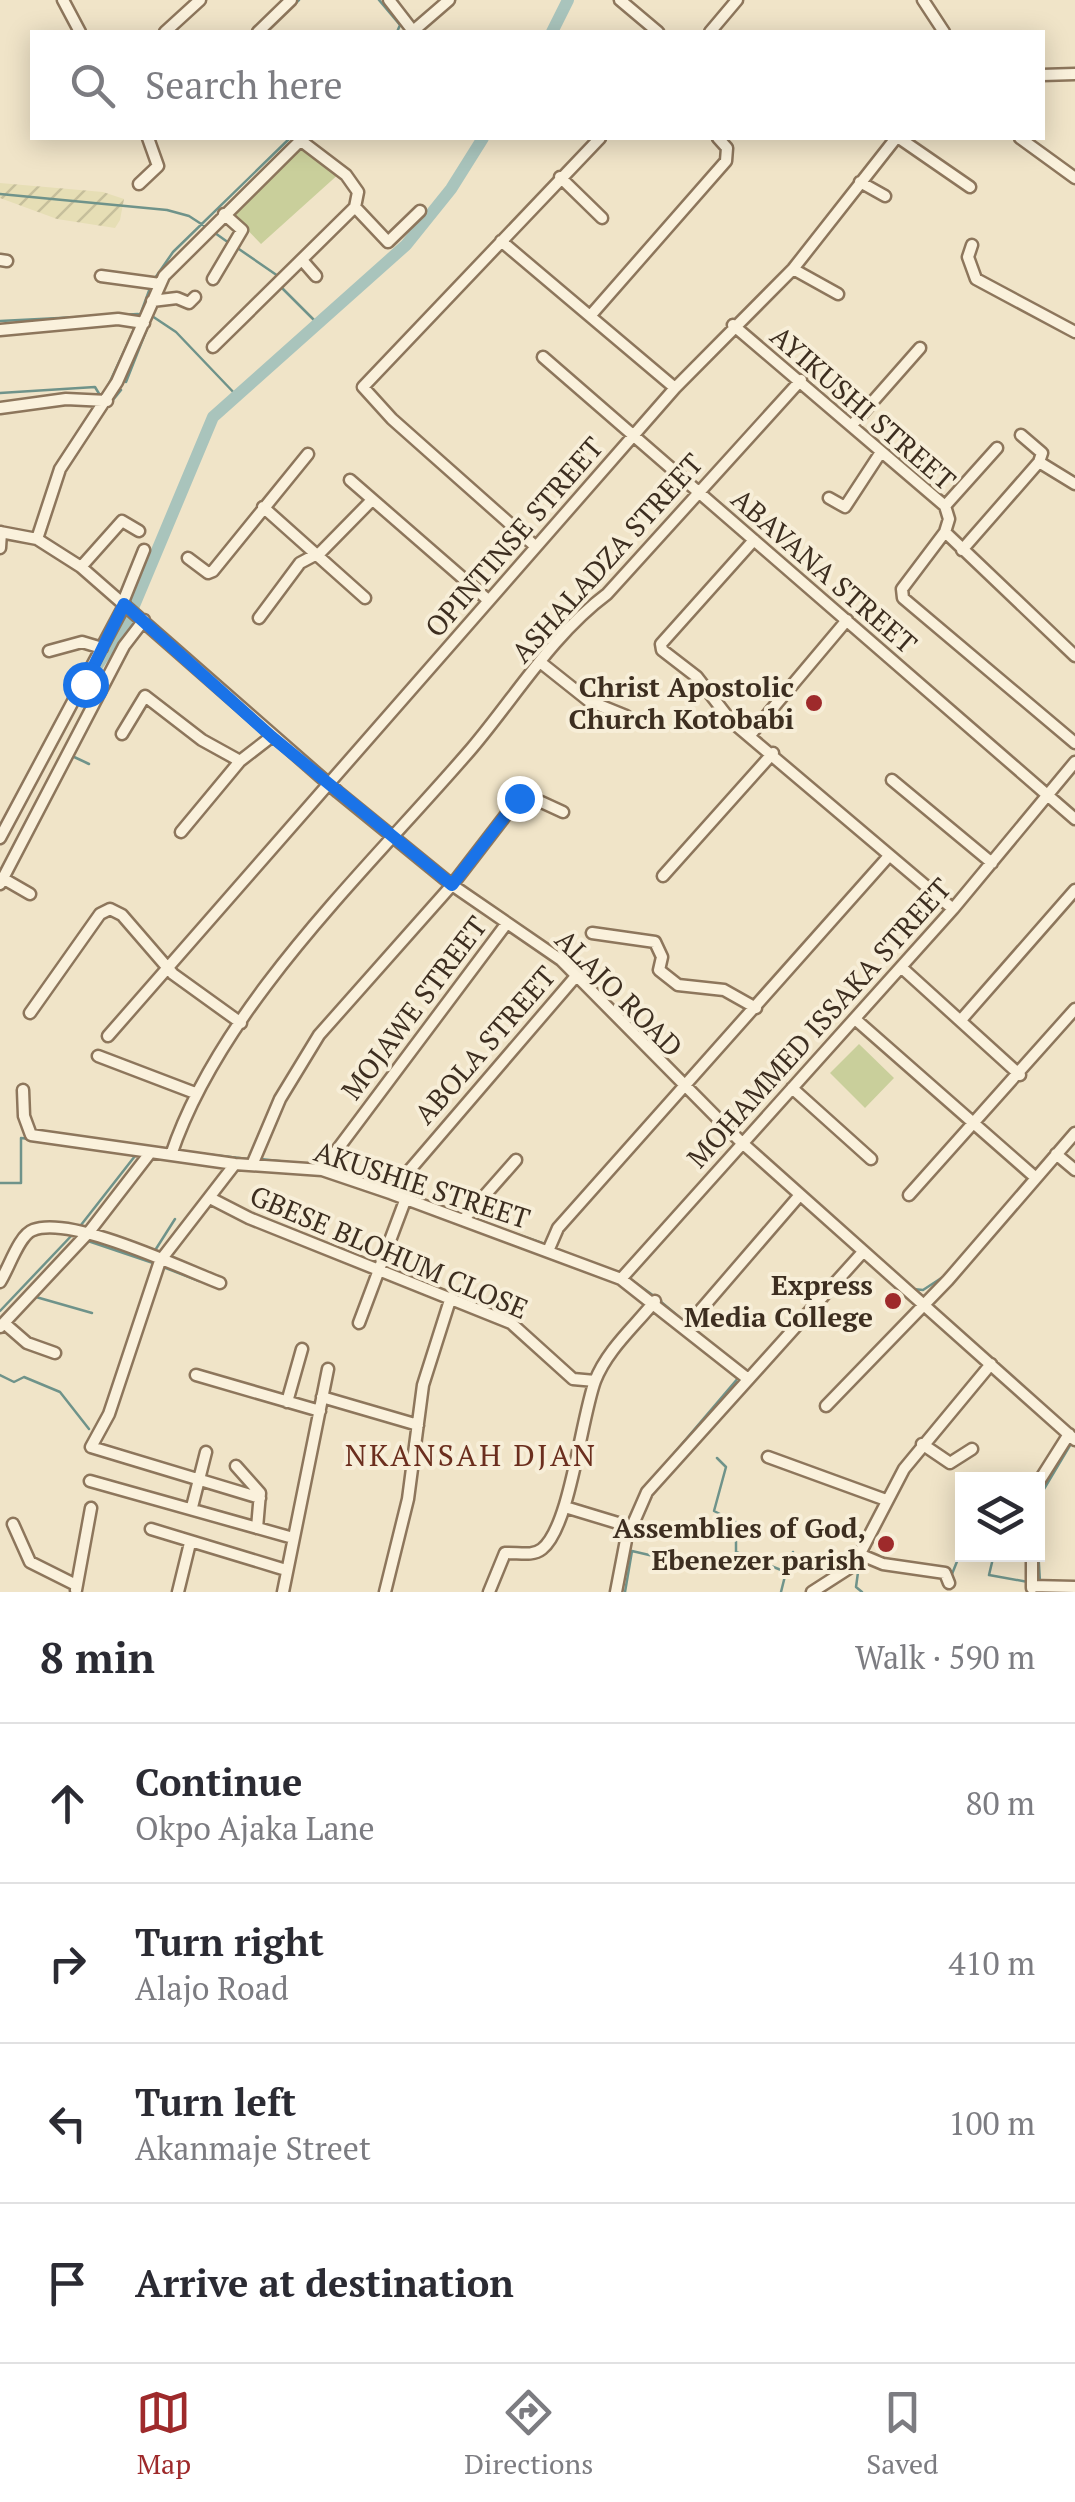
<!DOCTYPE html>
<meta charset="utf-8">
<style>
body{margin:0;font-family:"PT Serif",serif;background:#f2f2f3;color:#2b2b33}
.controls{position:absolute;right:30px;bottom:30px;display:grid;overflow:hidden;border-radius:0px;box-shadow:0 5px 25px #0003}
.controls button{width:90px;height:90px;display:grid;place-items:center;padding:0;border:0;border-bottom:2px solid #e1e1e2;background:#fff;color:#2b2b33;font:50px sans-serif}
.stop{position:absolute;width:30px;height:30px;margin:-22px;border:8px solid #1a73e8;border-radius:50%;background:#fff}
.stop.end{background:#1a73e8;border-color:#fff;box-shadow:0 2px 10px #0008}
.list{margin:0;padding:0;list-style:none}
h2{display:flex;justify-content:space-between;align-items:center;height:130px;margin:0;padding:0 40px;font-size:42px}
h2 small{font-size:32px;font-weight:400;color:#7c7c81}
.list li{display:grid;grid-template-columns:65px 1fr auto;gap:30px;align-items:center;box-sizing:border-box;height:160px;padding:0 40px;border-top:2px solid #e1e1e2}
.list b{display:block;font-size:38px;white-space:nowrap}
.list p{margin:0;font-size:32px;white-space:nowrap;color:#7c7c81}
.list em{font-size:32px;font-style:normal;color:#7c7c81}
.icon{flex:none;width:55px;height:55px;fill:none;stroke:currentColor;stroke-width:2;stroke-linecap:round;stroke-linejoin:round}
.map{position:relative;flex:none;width:1075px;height:1592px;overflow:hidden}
.search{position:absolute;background:#fff;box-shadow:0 5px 25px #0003;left:30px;right:30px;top:30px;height:110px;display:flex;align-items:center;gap:25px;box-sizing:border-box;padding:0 35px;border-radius:0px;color:#7c7c81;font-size:38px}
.sheet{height:770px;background:#fff}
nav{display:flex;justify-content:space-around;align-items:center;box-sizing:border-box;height:140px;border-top:2px solid #e1e1e2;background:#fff;font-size:28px;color:#7c7c81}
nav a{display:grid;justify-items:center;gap:5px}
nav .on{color:#9e2a2b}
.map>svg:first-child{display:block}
.farmland{fill:url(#farmland-furrows)}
.pitch{fill:#c9cf9b}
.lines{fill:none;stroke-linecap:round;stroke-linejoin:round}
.stream{stroke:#6f938a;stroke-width:2.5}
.river{stroke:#a9c4bc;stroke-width:12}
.minor-casing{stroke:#8d765c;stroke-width:15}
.minor{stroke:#faf1dc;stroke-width:10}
.route{stroke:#1a73e8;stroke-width:12}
.poi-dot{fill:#9e2a2b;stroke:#f7eed8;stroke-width:4}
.labels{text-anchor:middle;stroke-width:8;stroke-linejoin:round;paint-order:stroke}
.street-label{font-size:28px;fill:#3d2e20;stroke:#f7eed8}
.poi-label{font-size:28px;font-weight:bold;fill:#3d2e20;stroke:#f7eed8;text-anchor:end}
.neighbourhood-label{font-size:30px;letter-spacing:2.5px;fill:#6b2e1e;stroke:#f7eed8}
</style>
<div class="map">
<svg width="1075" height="1592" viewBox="0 0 1075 1592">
<defs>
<pattern id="farmland-furrows" width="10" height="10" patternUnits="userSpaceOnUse" patternTransform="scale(2.5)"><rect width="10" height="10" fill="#e6deb5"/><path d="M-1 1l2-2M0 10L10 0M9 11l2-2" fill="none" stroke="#c6bf9b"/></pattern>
</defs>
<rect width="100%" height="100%" fill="#f0e4c8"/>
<!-- farmland -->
<path class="farmland" d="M0,183l103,9 21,7 -4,21 -5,8 -58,-9 -57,-21z"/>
<!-- pitch -->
<path class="pitch" d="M307,142l34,30 -80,72 -28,-29z
M859,1044l35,34 -29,30 -35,-35z"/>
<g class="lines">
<!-- stream -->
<path class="stream" d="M379,0l21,25 -3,7
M276,22l23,-22
M0,194l167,16 22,6 20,13
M215,233l14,10
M236,247l42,29
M153,281l20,-29 117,-114
M282,288l37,37
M152,316l24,16 62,65
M139,318l11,-30
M0,321l138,-7
M126,382l26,-66
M108,386l28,-61
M0,393l95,-6 6,10
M113,400l8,-10
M98,420l10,-14
M52,543l19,12
M72,756l17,8
M138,1145l28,4
M178,1151l70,8
M261,1159l53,6
M0,1183h21v-45l8,1
M442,1207l18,6
M474,1219l71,25
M81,1225l54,-69
M88,1241l68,23
M556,1249l10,4
M154,1252l21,-33
M163,1267l36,14
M899,1276l14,13 10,1 23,-15
M633,1281l21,15
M36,1297l56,16
M660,1301l24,20
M0,1311l74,-78
M693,1329l13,10
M0,1375l14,7 10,-5 36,15 29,37
M921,1441l49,-59
M717,1458l9,9 -12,44 22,11v30l50,20 -5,20
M905,1478l9,-14
M647,1485l92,-108
M884,1495l9,-15
M628,1520l10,-20
M871,1522l10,-20
M1038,1524l3,-30 31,-52 3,4
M1038,1548l2,34
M994,1554l-5,21 39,7
M859,1565l-3,22 6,5
M787,1570l6,-18
M952,1574l10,-25
M625,1592l7,-41 30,7"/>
<!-- river -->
<path class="river" d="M552,32l16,-32
M91,675l37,-55 85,-203 193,-172 45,-56 32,-51"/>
<defs>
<path id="minor" d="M63,0l17,32
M389,0l24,31
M620,0l38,32
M923,0l21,32
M165,32l35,-32
M258,32l33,-32
M412,32l37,-32
M710,32l27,-32
M1042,75l33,-1
M899,138l71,49
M1020,138l55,40
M560,177l42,41
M860,182l25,14
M139,184l19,-18 -10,-28
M355,207l33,35 32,-31
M501,241l174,147
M972,245l-4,12 8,22 99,53
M0,260l7,1
M302,260l14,16
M793,269l45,25
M101,276l59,8
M213,279l29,-49 -18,-16
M152,301l25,-3 12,5 6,-6
M591,315l135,-154 1,-13 -9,-10
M733,325l212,181 4,13 -4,13 130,124
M0,330l118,-11 26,4
M213,347l142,-140 3,-15 -12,-17 -46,-35
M543,357l532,462
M0,408l66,-9 41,2
M853,424l67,-76
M1021,435l21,18 -3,9
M350,480l138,120
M829,498l16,9 36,-55
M945,506l52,-58
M263,507l102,91
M0,532l37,7 44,28 257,225 114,93 109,75 179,181 335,299
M945,532l-43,57 1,9 172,145
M37,539l23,-70 57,-87 47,-106 139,-138
M754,540l-93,104 1,6 35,27 34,44 222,188
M535,546l-143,-127 -29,-32 237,-249
M0,548l1,-16
M962,550l77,-88 36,22
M317,556l55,-56
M188,558l20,15 5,-2 95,-117
M81,567l41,-46 17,10
M123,602l21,-52
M259,618l41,-55 15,-8
M49,651l33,-9 20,6
M540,662l49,39 37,15
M122,734l23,-38 57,44 38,21
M751,734l96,-114
M892,780l100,83
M181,832l59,-71 31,-24
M0,838l125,-234
M663,876l110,-123
M4,879l26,15
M0,884l124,-238 20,-26
M592,933l63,9 7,15 -3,13 19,15 46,5 32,18
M901,967l119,108
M30,1013l70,-99 10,-5 12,6 51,59 68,49
M855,1019l181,159
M961,1020l114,-130
M108,1036l567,-648 118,-119 103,-131
M98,1056l97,37
M792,1088l79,71
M23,1090l1,26 7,19 204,29 87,6 68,23 231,86 127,100
M1056,1154l19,16
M171,1155c50,-150 199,-288 301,-407 44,-52 80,-113 135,-154l194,-214
M235,1164l-75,97 -51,153 -18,33 169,51
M252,1165l28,-66 39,-64 133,-150 67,-87 7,-3 37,17
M322,1170l185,-247
M390,1193l187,-218
M909,1195l166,-186
M210,1198l39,20 262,105 62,56 22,2
M464,1219l52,-59
M548,1251l10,-23 330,-371
M621,1279l332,-370 122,-147
M0,1282c9,-14 19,-47 33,-52 38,-15 148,38 187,53
M4,1323l23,20 28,10
M359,1323l47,-125
M0,1327l89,-95 61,-79
M686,1327l113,-131
M196,1375l124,36
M322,1397l96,28
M287,1402l15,-53
M826,1406l122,-126 127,-147
M922,1444l28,19 22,-14
M768,1457l118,43
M236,1466l24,27 -3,35
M90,1481l203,57
M1038,1483l31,-49
M192,1507l14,-55
M565,1507l66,20
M13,1524l17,38 46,23
M151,1529l135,41
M859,1554l24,10 62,9 4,10
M1032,1554v34
M1032,1586l43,1
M76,1590l15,-82
M178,1592l12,-49
M283,1592l45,-223
M385,1592l23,-93 15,-114 28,-88
M489,1592l16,-39c12,-1 27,4 37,-4 28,-22 39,-130 53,-168 12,-31 39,-54 60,-80
M616,1592l10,-52 21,-48 215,-239
M812,1592l42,-27 50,-96 87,-105"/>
</defs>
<!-- minor casing -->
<use href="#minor" class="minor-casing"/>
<!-- minor -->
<use href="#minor" class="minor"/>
</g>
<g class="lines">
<!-- route -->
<path class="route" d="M85,684l39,-80 148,133 180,148 67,-87"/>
</g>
<!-- markers -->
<g class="poi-dot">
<circle cx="814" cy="703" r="10"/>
<circle cx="893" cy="1301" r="10"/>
<circle cx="886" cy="1544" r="10"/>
</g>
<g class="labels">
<!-- street labels -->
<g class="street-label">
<text transform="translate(863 408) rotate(41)" y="10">AYIKUSHI STREET</text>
<text transform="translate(514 537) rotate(-49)" y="10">OPINTINSE STREET</text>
<text transform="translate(607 558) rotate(-48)" y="10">ASHALADZA STREET</text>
<text transform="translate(824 571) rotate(41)" y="10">ABAVANA STREET</text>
<text transform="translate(619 993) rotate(45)" y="10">ALAJO ROAD</text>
<text transform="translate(414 1008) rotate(-53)" y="10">MOJAWE STREET</text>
<text transform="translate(819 1023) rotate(-48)" y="10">MOHAMMED ISSAKA STREET</text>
<text transform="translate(485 1045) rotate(-49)" y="10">ABOLA STREET</text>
<text transform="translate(422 1185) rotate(18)" y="10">AKUSHIE STREET</text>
<text transform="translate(389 1252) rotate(23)" y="10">GBESE BLOHUM CLOSE</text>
</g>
<!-- poi labels -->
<g class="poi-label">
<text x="794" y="697">Christ Apostolic<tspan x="794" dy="32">Church Kotobabi</tspan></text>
<text x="873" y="1295">Express<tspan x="873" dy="32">Media College</tspan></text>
<text x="866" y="1538">Assemblies of God,<tspan x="866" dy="32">Ebenezer parish</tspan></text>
</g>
<!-- neighbourhood labels -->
<g class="neighbourhood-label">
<text x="471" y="1466">NKANSAH DJAN</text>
</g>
</g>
</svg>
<div class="controls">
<button><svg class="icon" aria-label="layers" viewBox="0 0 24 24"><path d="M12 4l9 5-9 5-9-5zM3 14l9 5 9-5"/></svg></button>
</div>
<div class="stop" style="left:85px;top:684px"></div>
<div class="stop end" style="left:519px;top:798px"></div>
<div class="search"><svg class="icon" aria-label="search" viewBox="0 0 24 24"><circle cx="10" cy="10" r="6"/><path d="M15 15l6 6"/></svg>Search here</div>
</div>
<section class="sheet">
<h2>8 min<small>Walk · 590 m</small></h2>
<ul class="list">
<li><svg class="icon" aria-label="ahead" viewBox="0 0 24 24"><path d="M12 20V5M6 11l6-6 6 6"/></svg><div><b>Continue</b><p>Okpo Ajaka Lane</p></div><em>80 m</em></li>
<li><svg class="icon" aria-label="right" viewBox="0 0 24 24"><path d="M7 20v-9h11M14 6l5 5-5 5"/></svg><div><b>Turn right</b><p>Alajo Road</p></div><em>410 m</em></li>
<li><svg class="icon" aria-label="left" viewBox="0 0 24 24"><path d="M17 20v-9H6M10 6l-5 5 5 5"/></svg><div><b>Turn left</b><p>Akanmaje Street</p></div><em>100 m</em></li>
<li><svg class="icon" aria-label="arrive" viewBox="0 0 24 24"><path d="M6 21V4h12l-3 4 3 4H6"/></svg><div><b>Arrive at destination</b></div></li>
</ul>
</section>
<nav>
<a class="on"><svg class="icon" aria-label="map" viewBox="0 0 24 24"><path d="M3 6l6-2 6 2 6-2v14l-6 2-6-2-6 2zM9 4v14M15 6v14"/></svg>Map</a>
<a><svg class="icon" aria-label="directions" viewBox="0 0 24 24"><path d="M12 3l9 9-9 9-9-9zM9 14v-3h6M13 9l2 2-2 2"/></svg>Directions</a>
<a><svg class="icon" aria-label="saved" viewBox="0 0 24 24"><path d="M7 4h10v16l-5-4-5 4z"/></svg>Saved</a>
</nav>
